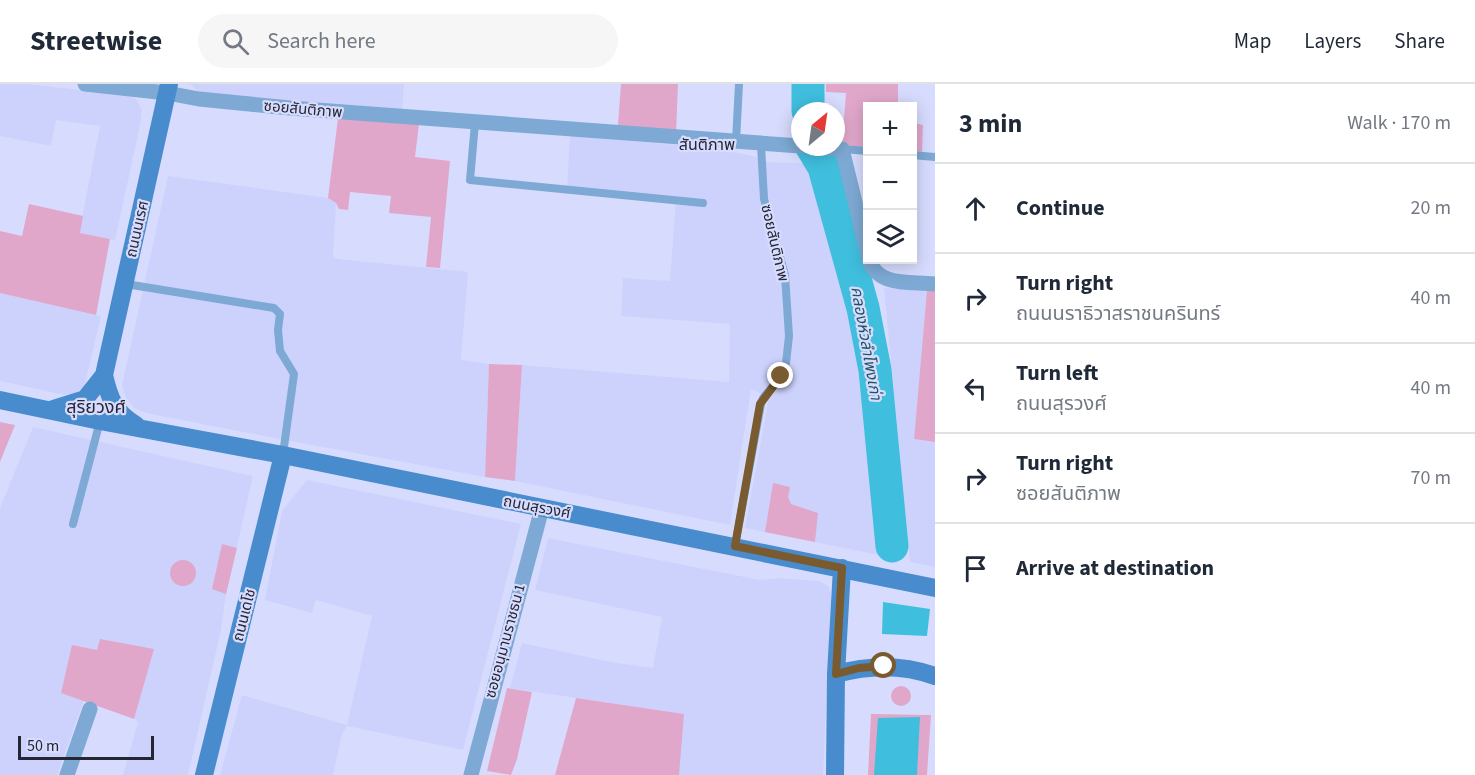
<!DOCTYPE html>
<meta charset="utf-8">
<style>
body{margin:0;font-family:"Source Sans 3","Noto Sans Thai",sans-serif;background:#f6f6f7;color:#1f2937}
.controls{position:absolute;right:18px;top:18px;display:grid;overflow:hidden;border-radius:0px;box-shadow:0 3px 15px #0003}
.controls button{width:54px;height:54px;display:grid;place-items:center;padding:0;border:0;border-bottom:2px solid #e0e1e3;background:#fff;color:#1f2937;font:30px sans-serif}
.compass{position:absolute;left:791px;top:18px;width:54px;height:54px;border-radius:50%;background:#fff;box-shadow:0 3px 15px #0003;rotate:29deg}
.scale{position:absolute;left:18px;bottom:15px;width:136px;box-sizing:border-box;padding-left:6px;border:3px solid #252633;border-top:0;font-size:16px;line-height:21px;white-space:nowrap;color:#252633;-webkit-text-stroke:4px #d7dcfe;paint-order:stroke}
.stop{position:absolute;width:18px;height:18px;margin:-14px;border:4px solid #795b2f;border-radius:50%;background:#fff}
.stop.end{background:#795b2f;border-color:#fff;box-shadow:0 2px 6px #0008}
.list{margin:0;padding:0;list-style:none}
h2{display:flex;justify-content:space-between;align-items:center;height:78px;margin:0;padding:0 24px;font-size:26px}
h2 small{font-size:20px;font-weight:400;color:#747a83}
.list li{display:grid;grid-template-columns:39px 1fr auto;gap:18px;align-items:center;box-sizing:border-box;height:90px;padding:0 24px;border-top:2px solid #e0e1e3}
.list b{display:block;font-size:22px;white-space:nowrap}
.list p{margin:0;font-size:20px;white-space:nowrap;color:#747a83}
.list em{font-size:20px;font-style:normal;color:#747a83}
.icon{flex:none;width:33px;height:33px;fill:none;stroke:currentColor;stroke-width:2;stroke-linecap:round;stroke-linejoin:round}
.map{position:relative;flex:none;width:935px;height:691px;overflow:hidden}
header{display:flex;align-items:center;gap:36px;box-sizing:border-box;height:84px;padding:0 30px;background:#fff;border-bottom:2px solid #e0e1e3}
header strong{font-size:28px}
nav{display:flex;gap:33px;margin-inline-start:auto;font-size:21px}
.search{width:420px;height:54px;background:#f6f6f7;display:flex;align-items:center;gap:15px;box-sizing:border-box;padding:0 21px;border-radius:33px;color:#747a83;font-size:22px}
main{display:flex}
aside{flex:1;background:#fff}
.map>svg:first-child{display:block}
.built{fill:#cdd2fc}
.green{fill:#e1a7cb}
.water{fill:#40bede}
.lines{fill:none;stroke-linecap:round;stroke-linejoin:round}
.river{stroke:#40bede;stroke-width:33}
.lane{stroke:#7da9d4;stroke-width:8}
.street{stroke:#7da9d4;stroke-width:15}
.secondary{stroke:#488ccd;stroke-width:18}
.route{stroke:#795b2f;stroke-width:8}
.labels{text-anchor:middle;stroke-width:4.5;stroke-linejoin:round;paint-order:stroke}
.street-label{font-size:15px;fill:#252633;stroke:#d7dcfe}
.neighbourhood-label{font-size:16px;fill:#252633;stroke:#d7dcfe}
.water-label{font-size:16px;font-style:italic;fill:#1f5360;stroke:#d7dcfe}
.quarter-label{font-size:18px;fill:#252633;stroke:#d7dcfe}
</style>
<header>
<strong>Streetwise</strong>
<div class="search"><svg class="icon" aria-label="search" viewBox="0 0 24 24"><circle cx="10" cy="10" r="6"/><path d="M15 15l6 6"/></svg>Search here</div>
<nav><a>Map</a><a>Layers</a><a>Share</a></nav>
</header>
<main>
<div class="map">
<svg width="935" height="691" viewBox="0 0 935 691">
<rect width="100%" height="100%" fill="#d7dcfe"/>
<!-- built -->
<path class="built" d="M0,0h27l100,11 9,4 6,11 -2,15 -25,115 -36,-7 21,-107 -44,-6 -5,26 -51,-10z
M190,0h214l-2,28 -204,-20z
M570,52l143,12 40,8 15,6 52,2 13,48 16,83 10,25 9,35 11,200 -134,-27 24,-131 -18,-8 -21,136 -215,-44 7,-116 207,17 1,-58 -109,-8 2,-38 47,3 6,-82 -109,-10z
M168,92l160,22 8,5 -3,53 5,3 130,13 -7,88 28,4 -4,113 -211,-39 -128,-25 -12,-5 -8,-10 -4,-13z
M884,204l43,2 -13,149 21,3v125l-25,-5z
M0,209l101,23 -18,76 -18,3 -65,-14z
M33,343l220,49 -27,118 -5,36 -33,145h-65l15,-53 -4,-4 -50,-18 -27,75h-57v-267z
M307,396l214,44 -58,226 -116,-24 -5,8 -9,41h-113l22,-80 105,30 25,-109 -56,-16 -4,13 -47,-13 17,-89z
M548,454l212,42 19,-2 40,3 9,5 3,8v11l-8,170h-145l5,-61 -173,-26 12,-45 89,19 42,6 9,-51 -127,-27z"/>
<!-- green -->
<path class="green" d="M621,0h57l-2,50 -58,-9z
M826,0h72v22h-30l-1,41 -25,-2 4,-52 -20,-1z
M338,34l81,6 -4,33 35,4 -10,107 -14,-1 5,-50 -42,-4 2,-17 -41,-4 -2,18 -9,-1 -3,-6 -8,-5z
M913,39l10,2 -1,27 -9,-1z
M29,120l54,12 -3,17 30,6 -14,76 -96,-22v-62l22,5z
M927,206l8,1v151l-21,-3z
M489,280l33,1 -7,116 -30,-4z
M0,338l15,3 -15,37z
M773,399l17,4 -2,10 3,7 27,9 -3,29 -50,-10z
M222,460l15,4 -11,46 -14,-5z
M170 489a13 13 0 1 1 26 0a13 13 0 1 1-26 0Z
M100,555l54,10 -20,70 -73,-26 11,-48 25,5z
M891 612a10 10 0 1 1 20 0a10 10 0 1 1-20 0Z
M507,604l25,4 -15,67 -6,16 -24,-4z
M576,614l108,16 -5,61h-124z
M871,630l60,1 -4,60h-59z"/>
<!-- water -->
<path class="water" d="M883,518l47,7 -3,27 -45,-2z
M920,633l-3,58h-43l4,-57z"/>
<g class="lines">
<!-- river -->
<path class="river" d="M808,27v-27
M812,63l12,20 39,141 12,62 17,176"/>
<!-- lane -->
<path class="lane" d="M475,39l-5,57 233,23
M736,57l3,-57
M842,65l26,2
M912,71l23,2
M126,200l148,24 6,6 -2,16 2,21 14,23 -11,80
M73,440l27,-103
M735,462l26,-142 2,-6 18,-22 5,-13 3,-27 -4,-61 -21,-76 -3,-54"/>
<!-- street -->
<path class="street" d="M85,0l82,9 32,6 91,9 510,38
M810,63l32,2 26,106
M869,176c10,28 42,21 66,24
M67,691l23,-66
M471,691l71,-267"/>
<!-- secondary -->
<path class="secondary" d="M0,316l100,21 183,34 652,133
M53,325l32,-10 19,-24
M136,341c-21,-12 -27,-27 -32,-50l65,-291
M836,590c33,-9 66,-10 99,2
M204,691l79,-320
M835,691l1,-101 6,-106"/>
</g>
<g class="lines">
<!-- route -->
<path class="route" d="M781,292l-21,28 -25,142 107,22 -6,106 23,-6 25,-2"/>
</g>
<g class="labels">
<!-- street labels -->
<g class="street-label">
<text transform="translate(303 25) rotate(5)" y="5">ซอยสันติภาพ</text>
<text transform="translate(137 145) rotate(-77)" y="5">ถนนนเรศ</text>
<text transform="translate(775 159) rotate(77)" y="5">ซอยสันติภาพ</text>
<text transform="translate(537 423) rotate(11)" y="5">ถนนสุรวงศ์</text>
<text transform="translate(244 531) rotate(-76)" y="5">ถนนเดโช</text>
<text transform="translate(505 557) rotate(-75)" y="5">ซอยอนุมานราชธน 1</text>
</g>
<!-- neighbourhood labels -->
<g class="neighbourhood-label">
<text x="707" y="66">สันติภาพ</text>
</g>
<!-- water labels -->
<g class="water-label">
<text transform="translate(867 259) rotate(80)" y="6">คลองหัวลำโพงเก่า</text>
</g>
<!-- quarter labels -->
<g class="quarter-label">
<text x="96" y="329">สุริยวงศ์</text>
</g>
</g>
</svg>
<div class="controls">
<button>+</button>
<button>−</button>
<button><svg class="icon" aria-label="layers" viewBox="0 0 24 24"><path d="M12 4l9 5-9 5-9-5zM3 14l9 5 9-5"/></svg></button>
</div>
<svg class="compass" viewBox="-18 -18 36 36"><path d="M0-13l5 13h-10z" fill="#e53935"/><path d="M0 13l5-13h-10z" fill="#747a83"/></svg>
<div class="scale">50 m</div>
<div class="stop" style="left:884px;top:582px"></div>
<div class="stop end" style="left:781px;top:292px"></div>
</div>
<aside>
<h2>3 min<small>Walk · 170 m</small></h2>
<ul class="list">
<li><svg class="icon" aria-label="ahead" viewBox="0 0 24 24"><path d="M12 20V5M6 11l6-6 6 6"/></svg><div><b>Continue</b></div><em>20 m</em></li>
<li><svg class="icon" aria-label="right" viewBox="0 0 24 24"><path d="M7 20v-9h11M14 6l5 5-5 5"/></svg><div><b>Turn right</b><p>ถนนนราธิวาสราชนครินทร์</p></div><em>40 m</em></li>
<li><svg class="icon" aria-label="left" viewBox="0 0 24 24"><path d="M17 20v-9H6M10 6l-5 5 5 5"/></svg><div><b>Turn left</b><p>ถนนสุรวงศ์</p></div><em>40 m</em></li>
<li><svg class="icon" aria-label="right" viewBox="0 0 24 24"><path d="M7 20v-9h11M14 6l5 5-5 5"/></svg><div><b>Turn right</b><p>ซอยสันติภาพ</p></div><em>70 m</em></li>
<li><svg class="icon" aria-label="arrive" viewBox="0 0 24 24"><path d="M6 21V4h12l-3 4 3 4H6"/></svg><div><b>Arrive at destination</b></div></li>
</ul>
</aside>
</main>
